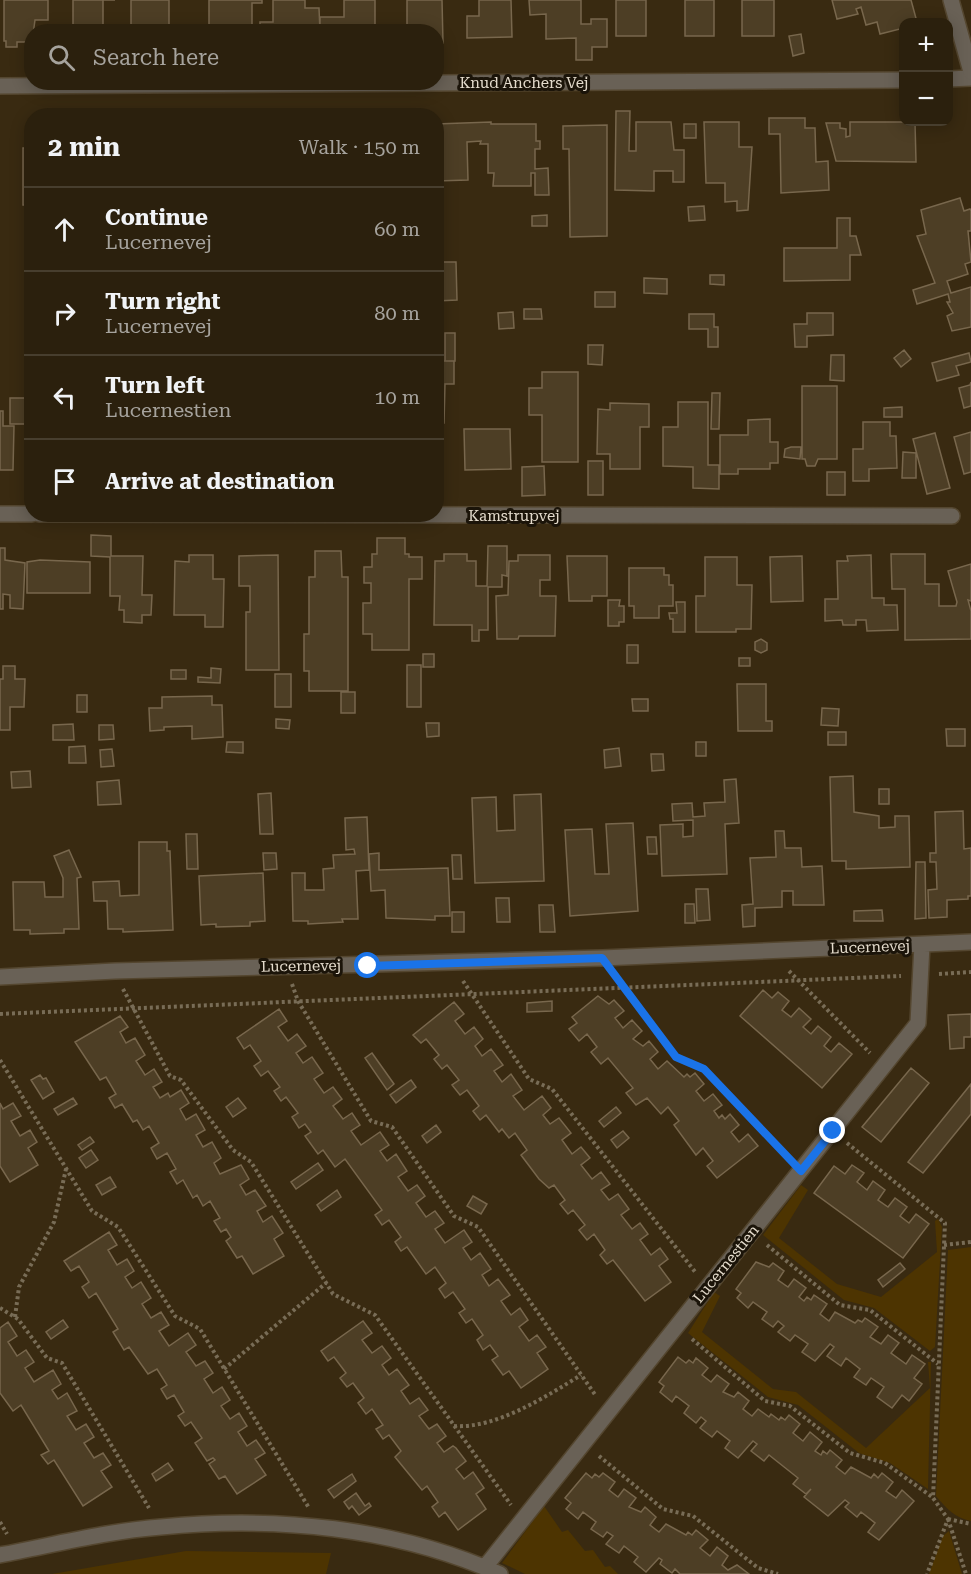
<!DOCTYPE html>
<meta charset="utf-8">
<style>
body{margin:0;font-family:"Roboto Serif",serif;background:#372d1b;color:#f1f3f6}
.controls{position:absolute;right:18px;top:18px;display:grid;overflow:hidden;border-radius:12px;box-shadow:0 3px 15px #0003}
.controls button{width:54px;height:54px;display:grid;place-items:center;padding:0;border:0;border-bottom:2px solid #473e2e;background:#2b200d;color:#f1f3f6;font:30px sans-serif}
.stop{position:absolute;width:18px;height:18px;margin:-14px;border:4px solid #1a73e8;border-radius:50%;background:#fff}
.stop.end{background:#1a73e8;border-color:#fff;box-shadow:0 2px 6px #0008}
.list{margin:0;padding:0;list-style:none}
h2{display:flex;justify-content:space-between;align-items:center;height:78px;margin:0;padding:0 24px;font-size:26px}
h2 small{font-size:20px;font-weight:400;color:#a6a39d}
.list li{display:grid;grid-template-columns:39px 1fr auto;gap:18px;align-items:center;box-sizing:border-box;height:84px;padding:0 24px;border-top:2px solid #473e2e}
.list b{display:block;font-size:22px;white-space:nowrap}
.list p{margin:0;font-size:20px;white-space:nowrap;color:#a6a39d}
.list em{font-size:20px;font-style:normal;color:#a6a39d}
.icon{flex:none;width:33px;height:33px;fill:none;stroke:currentColor;stroke-width:2;stroke-linecap:round;stroke-linejoin:round}
.map{position:relative;flex:none;width:971px;height:1574px;overflow:hidden}
.search{position:absolute;background:#2b200d;box-shadow:0 3px 15px #0003;left:24px;top:24px;width:420px;height:66px;display:flex;align-items:center;gap:15px;box-sizing:border-box;padding:0 21px;border-radius:24px;color:#a6a39d;font-size:22px}
.panel{position:absolute;background:#2b200d;box-shadow:0 3px 15px #0003;left:24px;top:108px;width:420px;height:414px;border-radius:24px}
.map>svg:first-child{display:block}
.green{fill:#4d3401}
.building{fill:#4d3e25;stroke:#78674d;stroke-width:1.5}
.lines{fill:none;stroke-linecap:round;stroke-linejoin:round}
.minor-casing{stroke:#54462f;stroke-width:18}
.tertiary-casing{stroke:#54462f;stroke-width:18}
.path{stroke:#786c56;stroke-width:4;stroke-dasharray:3 3;stroke-linecap:butt}
.minor{stroke:#696156;stroke-width:15}
.tertiary{stroke:#696156;stroke-width:15}
.route{stroke:#1a73e8;stroke-width:8}
.labels{text-anchor:middle;stroke-width:6;stroke-linejoin:round;paint-order:stroke}
.street-label{font-size:15px;fill:#e4dbcc;stroke:#1b1409}
</style>
<div class="map">
<svg width="971" height="1574" viewBox="0 0 971 1574">
<rect width="100%" height="100%" fill="#392a11"/>
<!-- green -->
<path class="green" d="M801,1185l7,5 -29,48 58,46 44,13 56,-45 -2,-31 3,-2 4,8 -7,120 -5,4 -56,-43 -30,-8 -81,-65z
M971,1247v274c-16,-3 -25,-13 -35,-25l12,-246z
M714,1292l6,4 -18,36 71,57 23,3 70,56 64,-60 -2,-26h3l-3,127 -38,-26 -31,-10 -61,-48 -30,-8 -80,-64z
M544,1506l18,26 6,-2 17,21 8,-1 12,17 5,-1 8,8h-93l-23,-11z
M949,1531l13,43h-33l14,-38z
M186,1551l145,2 -5,21h-274z"/>
<!-- building -->
<path class="building" d="M4,0h44v20h-13l-3,22h-15v5h-11v-6h-2z
M73,0h42h-12v32h-30z
M131,0h38v31h-38z
M209,0h53v3h-10v29h-43z
M273,0h32v8h14l1,24h-60v-10h13z
M344,0h31v32h-55v-15h24z
M407,0h35l1,43h-7v-11h-29z
M479,0h32l1,37 -45,1v-22h12z
M529,0h52v24h10v-5h16v28h-15v13h-16v-22l-30,1v-25l-16,1z
M616,0h30v36h-30z
M685,0h29v36h-29z
M742,0h32v36h-32z
M832,0h79l6,22h-13v6l-24,6 -3,-12 -11,3 -5,-18 -5,2 2,5 -21,5z
M801,34l3,19 -11,3 -4,-20z
M616,111h14l-1,40h7v-29h35l3,28h10v32h-11v-11h-19v20l-39,-1z
M769,118h36v10h10l1,34 12,-1 1,29 -48,3 -1,-59h-11z
M491,122v2h45v17h4v8h-5v20l13,-1 1,27h-14v-22h-4v13h-38l1,-13h-6v-29h-8l1,-3 -14,1 1,38 -32,1v-57z
M704,122h35v25h13l-4,63 -11,1v-10l-12,1v-19h-19z
M850,122h65l1,40 -80,-1 -10,-38h14v5l6,1v8l4,-1z
M684,124h12v14h-12z
M607,125v111l-37,1 -1,-88h-6v-23z
M23,148h9v112h-4v-55h-5z
M960,198l4,13 6,-2 1,2v20h-3l3,31 -6,2 3,10 -21,7 4,12 20,-6v40l-19,4 -5,-15 6,-3 -6,-11h3l-2,-8 -31,10 -4,-14 22,-7 -18,-47 9,-2 -5,-24z
M704,206l1,14 -16,1 -1,-14z
M547,215v11h-15v-10z
M837,218h13v18h6l5,19h-11v25l-66,1v-33h53z
M436,262h20l1,38 -21,1z
M710,275h14v10l-14,-1z
M644,278l23,1v15l-23,-1z
M595,292h20v15h-20z
M524,309h17l1,10h-18z
M513,312l1,16 -15,1 -1,-16z
M807,313h26v22l-26,1v11h-12l-1,-23h13z
M689,314h25v13h4v20h-10v-18h-19z
M445,333h10v28h-10z
M588,345h15l-1,20 -14,-1z
M904,350l7,9 -10,8 -7,-9z
M969,353l2,9 -15,4 3,9 -22,6 -5,-18z
M436,355h5v6h13v23h-9l-1,39h-8z
M831,355h13v26l-14,-1z
M542,372h36v90h-36v-47h-13v-27h13z
M971,382v24l-7,2 -5,-20 11,-3z
M802,386h35v73h-19l-3,7h-8l-2,-7h-3z
M712,393h8l-1,36h-8z
M10,398h16v26h-16z
M678,402h30v63h11v24l-26,-1v-21l-30,-1v-39h15z
M610,403l39,1v23h-9v42h-30v-15h-13l1,-45 12,1z
M902,407v10h-18v-9z
M0,411h3v15h11l-1,44h-13z
M770,419v23h8v21h-8v6h-32v5h-18v-39h28v-15z
M863,422h27v14h6l1,32 -28,1v12h-16v-32h10z
M464,429h46l1,40 -46,1z
M971,432v40l-7,2 -10,-37z
M935,433l15,55 -23,6 -14,-55z
M791,447h10l-1,12 -16,-2 1,-8z
M903,452l13,1v25h-14z
M588,461h15v34h-15z
M544,466l1,29 -23,1v-29z
M827,472h18v23h-18z
M91,535l20,1v20h32l-1,39h10l-1,20h-9v8l-18,-1v-12h-5l1,-14h-10v-39l-19,-1z
M377,538h28v16h4v3h13v22h-13v71h-37v-16h-9v-31h8v-20h-7v-16h8v-13h5z
M488,546h19v30l-5,-1v12h-14v43h-9v11h-7v-16h-38l1,-64h9v-7h23v7h9v25h11z
M0,548h5v12l20,3 -2,46 -13,-1v-13l-7,-1v15h-3z
M315,551h26l1,26h6v114h-39v-20h-5v-37h5v-57h6z
M891,554h34v30h14v22h17l1,-4 -9,-31 23,-7v37l-3,-1 3,11v28l-66,1v-51h-13z
M189,555h24v24h11l-1,48h-18v-12h-31l1,-54 14,1z
M278,555l1,115h-33v-58h4v-26h-11v-30z
M518,555h32v25h-10v16h16l-1,40h-36l-1,3h-21l-1,-43 12,-1 1,-34h9z
M871,555l1,43h12v7h13l1,25 -31,1 -1,-11h-10v5h-13l-1,-5 -17,1v-22h13l-1,-38h11l-1,-5z
M567,556h40v40h-15v5h-23z
M802,556l1,45 -32,1 -1,-45z
M705,557h32v28h15l-1,44h-15v3h-40v-36h9z
M40,560l50,2v31h-63v-31z
M629,568h35v7h5v10h4v21h-14v12h-25v-12h-5z
M608,600h12l-1,6h5v16h-5v4h-11z
M676,602h9v30h-12v-13h-3l-1,-6h8z
M761,639l6,4v7l-6,3 -6,-3v-8z
M627,645h11v18h-11z
M423,654h11v13h-11z
M739,658h11v8h-11z
M407,665h14v42h-14z
M3,666h12v13h10l-1,28h-14v23h-10v-51h3z
M211,668l10,1 -1,14 -22,-1v-5l13,1z
M171,670h15v9h-15z
M275,674h16v33h-16z
M737,684h29v37h6v10h-34z
M341,692h14v21h-14z
M77,695h10v17h-10z
M212,696v9h10l1,32 -31,2v-13l-28,1v3l-14,1 -1,-23h13v-11z
M632,699h16v12h-15z
M822,708l17,1 -1,17 -17,-1z
M276,719l14,1 -1,9 -13,-1z
M426,723h13v13l-12,1z
M73,724l1,16h-21v-15z
M99,725h14l1,14 -15,1z
M946,729h19v17h-18z
M828,732h18v13h-18z
M227,742h16v11l-17,-1z
M696,742h10v14h-10z
M85,746l1,17h-17v-16z
M619,748l2,18 -16,2 -1,-18z
M112,749l2,17 -13,1 -1,-17z
M651,754h12l1,16 -12,1z
M30,771l1,16 -19,1 -1,-16z
M853,776l1,36 25,4v12l16,-1v-11h14l1,51 -64,2v-8h-14l-2,-84z
M736,779l3,44 -14,1 2,50 -65,2 -2,-51 23,-1v13l10,-1v-16l-20,1 -1,-17 20,-1 1,14 12,-1 -1,-13 21,-1 -1,-22z
M119,780l2,24 -23,1 -1,-23z
M879,789h10v15h-10z
M271,793l2,41h-13l-2,-40z
M541,794l3,87 -69,2 -3,-85 24,-1 1,34 18,-1 -1,-35z
M963,811l1,38 7,-1v48h-3v3l-21,1v17l-18,1 -1,-28 9,-1 -1,-27h-6v-9h6l-1,-41z
M367,817l2,53 -13,1 2,48h-16l1,3 -35,2v-3h-15l-1,-48h13v17h19l-1,-21 11,-1 -1,-13 22,-1 -1,-5 -8,1 -1,-32z
M633,823l5,88 -68,5 -5,-86 27,-1 3,45h14l-3,-50z
M775,831h9l1,17h16l1,19 20,-1 2,39h-31v-14h-11v16l-27,1v18l-12,1 -1,-22 11,-1 -3,-46 26,-1z
M186,834h11l1,35h-11z
M647,837h9l1,17h-9z
M139,842h28v9h3l3,79 -50,2v-3h-15l-1,-28h-13l-1,-19 26,-1 1,15 19,-1z
M69,850l12,27 -4,1 2,51h-15v4l-34,1v-4h-16l-1,-48h31l1,15h18v-19l-9,-22z
M263,853h13l1,16 -13,1z
M379,853v17l69,-2 2,48h-15v4l-49,-2 -1,-28 -14,1 -2,-37z
M452,855h9l1,24h-9z
M916,862h9l1,56 -11,1z
M263,873l2,48 -15,1v4l-34,1v-3l-15,1 -2,-49z
M696,889h12l2,31 -13,1z
M496,898h13l1,24h-13z
M685,904h9l1,19h-10z
M539,905h14l2,27h-15z
M882,910l1,11h-29v-10z
M452,912h12v20h-12z
M763,990l9,8 6,-6 11,9 -7,9 9,7 8,-9 12,11 -8,8 8,7 7,-8 13,11 -7,9 7,6 8,-9 13,11 -30,34 -82,-72z
M598,996l11,8 5,-4 10,11 -9,7 8,10 9,-8 10,11 -9,8 10,7 6,-5 9,11 -8,7 8,10 9,-8 17,16 3,-3 3,3 5,-4 9,11 -8,7 8,10 9,-7 9,11 -8,6 5,7 3,-3 3,4 5,-5 9,11 -8,7 8,10 9,-8 10,12 -41,32 -10,-12 6,-5 -10,-13 -7,7 -22,-30 5,-4 -11,-14 -7,7 -14,-16 -11,7 -10,-12 7,-5 -25,-30 -7,6 -10,-12 6,-5 -10,-13 -8,7 -10,-12 8,-6 -5,-6z
M552,1001v10l-25,1v-9z
M454,1002l10,12 -9,7 10,13 9,-7 9,12 -8,7 7,10 9,-7 12,16 -9,6 8,11 9,-8 11,16 -9,6 11,14 18,-14 9,12 -8,7 7,9 9,-6 12,15 -9,7 10,14 9,-7 9,11 -9,7 11,14 9,-7 9,12 -9,6 8,10 9,-6 11,15 -8,6 11,14 8,-6 8,11 -8,6 11,15 9,-7 8,11 -9,7 12,16 -26,19 -32,-41 -6,4 -7,-9 5,-5 -11,-16 -7,6 -8,-10 6,-5 -12,-15 -5,4 -8,-10 5,-4 -11,-15 -5,3 -10,-9 -18,-24 6,-5 -12,-17 -6,5 -7,-9 -3,3 -13,-17 -6,5 -7,-9 6,-5 -12,-16 -7,5 -8,-10 7,-5 -12,-15 -5,4 -8,-10 5,-4 -13,-16 -5,4 -8,-8z
M279,1009l8,12 -9,6 10,14 9,-7 9,12 -10,7 7,10 9,-6 11,16 -9,6 10,14 9,-6 9,12 -9,7 10,13 9,-6 8,12 -9,6 10,14 19,-13 9,13 -9,6 7,10 9,-7 11,17 -9,6 10,14 9,-6 8,11 -9,7 10,14 9,-6 9,12 -9,6 10,14 19,-13 8,12 -9,6 8,12 9,-7 11,16 -9,6 7,11 9,-7 12,16 -9,6 10,14 9,-7 8,12 -9,7 10,14 8,-6 9,12 -9,6 11,16 -27,19 -12,-17 -6,4 -11,-15 6,-4 -8,-11 -7,5 -6,-10 6,-5 -11,-16 -6,4 -7,-10 6,-4 -12,-17 -8,6 -6,-9 7,-6 -11,-16 -9,7 -19,-27 -6,4 -6,-9 6,-5 -12,-17 -7,5 -7,-10 7,-5 -37,-51 -10,8 -12,-17 -5,4 -13,-18 6,-4 -6,-8 -6,4 -7,-11 6,-4 -12,-16 -5,4 -7,-10 6,-4 -12,-16 -7,5 -7,-10 7,-5 -11,-16 -6,4 -7,-11z
M971,1014v23h-7v11l-14,1 -2,-34z
M120,1016l8,11 -8,5 6,11 9,-5 10,17 -9,6 9,14 9,-6 8,13 -9,5 7,11 8,-5 2,4 11,-7 8,13 -9,6 6,11 10,-6 9,16 -9,5 7,12 9,-5 9,16 -7,5 6,11 21,-9 8,14 -9,6 6,10 9,-5 11,16 -9,5 6,11 9,-6 11,17 -9,6 10,17 -31,18 -11,-18 -5,2 -11,-17 5,-4 -5,-8 -5,3 -7,-11 6,-3 -10,-17 -7,5 -6,-11 -4,3 -10,-18 -6,4 -7,-12 6,-3 -9,-16 -10,6 -6,-11 8,-5 -10,-17 -6,4 -6,-10 -4,2 -11,-18 -7,4 -6,-10 7,-4 -10,-17 -6,3 -25,-38z
M372,1053l22,31 -7,6 -22,-32z
M911,1068l18,15 -48,59 -19,-15z
M40,1075l3,4 3,-1 8,14 -11,7 -12,-19z
M411,1080l5,7 -20,16 -6,-8z
M971,1084v30l-48,59 -15,-11z
M73,1098l4,6 -19,11 -4,-6z
M238,1098l8,10 -13,9 -7,-10z
M0,1103l3,6 10,-6 8,13 -10,5 9,15 10,-6 7,12 -9,6 10,17 -28,17 -10,-16z
M616,1107l5,6 -17,14 -5,-6z
M436,1125l5,7 -14,11 -5,-7z
M623,1131l6,7 -12,10 -6,-8z
M90,1137l4,5 -12,8 -4,-5z
M91,1150l7,10 -12,8 -7,-10z
M318,1163l5,7 -27,19 -5,-7z
M852,1165l12,8 -7,9 10,8 6,-9 12,9 -7,10 10,7 7,-9 12,9 -7,9 9,7 7,-9 13,10 -26,34 -89,-65 20,-27 11,8z
M110,1177l6,10 -14,8 -6,-10z
M337,1190l4,7 -20,14 -4,-6z
M473,1196l14,8 -6,10 -14,-8z
M109,1232l8,13 -9,5 9,15 10,-6 7,12 -9,6 7,11 9,-6 10,16 -9,6 9,14 10,-6 8,13 -10,6 10,15 19,-13 8,12 -10,7 10,14 9,-5 8,12 -9,6 9,14 9,-6 8,13 -9,6 9,13 9,-6 8,13 -9,6 9,14 9,-6 9,13 -10,6 11,16 -29,19 -12,-18 -6,3 -10,-15 6,-4 -2,-2 -6,3 -12,-18 7,-5 -11,-16 -6,4 -7,-10 6,-4 -10,-17 -7,4 -6,-10 6,-4 -10,-16 -9,5 -19,-27 -5,3 -11,-18 5,-3 -22,-36 -7,5 -7,-11 7,-5 -10,-16 -8,5 -7,-10z
M756,1262l13,5 4,-4 11,8 -6,9 10,7 6,-8 12,9 -7,9 5,4 3,-4 4,3 3,-5 13,9 -7,10 9,7 6,-9 20,11 3,-3 4,2 3,-4 13,9 -8,10 11,7 7,-9 11,8 -8,10 15,11 6,-9 13,9 -11,14 8,6 -13,17 -7,-6 -10,13 -15,-11 7,-10 -13,-9 -5,7 -12,-8 6,-8 -14,-11 -5,8 -14,-10 7,-9 -4,-3 -15,17 -13,-9 6,-8 -13,-9 -5,6 -12,-9 6,-6 -6,-5 -5,6 -11,-8 5,-7 -14,-10 -5,6 -11,-10 4,-5 -5,-4z
M900,1263l5,6 -22,18 -5,-7z
M63,1320l5,7 -17,12 -5,-7z
M363,1321l9,12 -10,7 10,13 10,-7 9,12 -9,7 7,10 8,-6 12,16 -8,6 9,13 9,-6 9,12 -9,6 10,13 8,-5 9,12 -9,7 7,9 9,-6 3,2 10,13 -10,8 8,10 9,-7 11,16 -8,6 10,15 -28,21 -13,-18 -6,5 -7,-10 6,-5 -11,-16 -5,4 -27,-33 6,-6 -12,-16 -6,4 -7,-10 7,-4 -11,-16 -6,5 -8,-11 6,-5 -11,-15 -6,4 -7,-9 6,-5 -12,-16 -6,4 -7,-10z
M8,1322l9,14 -9,6 9,14 9,-6 8,12 -9,6 9,14 19,-12 8,14 -9,6 6,9 9,-6 10,18 -10,5 9,14 10,-6 8,13 -10,6 10,15 9,-5 8,12 -10,6 11,16 -29,19 -29,-46 -6,4 -7,-9 8,-4 -28,-46 -8,6 -13,-18v-65z
M678,1357l8,6 3,-3 4,3 3,-5 12,10 -6,7 9,7 6,-7 12,9 -6,8 11,5 4,-5 11,9 -6,8 9,7 6,-7 11,8 2,-3 8,6 2,-3 4,3 4,-5 11,9 -7,9 10,8 7,-9 12,10 -7,9 6,4 2,-4 4,3 3,-4 12,10 -6,7 9,7 6,-7 20,11 3,-4 4,4 4,-5 11,9 -7,9 10,7 6,-8 12,11 -35,39 -11,-8 7,-9 -14,-11 -4,5 -12,-10 4,-4 -4,-3 -17,16 -24,-19 7,-8 -5,5 -13,-10 5,-6 -29,-23 -5,6 -13,-10 6,-7 -4,-3 -15,17 -13,-10 5,-7 -13,-10 -5,6 -12,-9 6,-7 -5,-4 -5,6 -12,-10 5,-7 -13,-10 -4,6 -12,-10 4,-6 -5,-4z
M168,1463l5,7 -17,11 -4,-7z
M586,1473l6,5 3,-4 4,3 4,-4 12,9 -6,8 9,7 6,-8 12,9 -7,9 12,5 4,-5 11,10 -6,8 9,7 7,-8 20,11 2,-3 4,3 4,-5 12,10 -8,8 10,8 7,-9 11,9 -6,9 6,5 9,-5 12,9h-69l-5,-5 -3,4 -12,-9 2,-4 -3,-2 -13,14 -12,-10 4,-5 -14,-11 -5,7 -13,-9 7,-8 -6,-4 -4,5 -12,-8 5,-7 -13,-10 -5,7 -12,-10 5,-6 -6,-5z
M352,1474l4,7 -22,17 -6,-8z
M356,1493l9,13 4,-3 2,3 -12,9 -7,-9 -3,3 -5,-7z"/>
<g class="lines">
<defs>
<path id="minor" d="M948,79l23,-1
M0,86l904,-6
M0,514h32
M39,514l913,2
M0,977l115,-6 487,-13 369,-16
M0,1555c53,-10 108,-24 161,-28 114,-11 234,0 339,47
M485,1567l433,-544 4,-78"/>
<path id="tertiary" d="M951,0l20,72"/>
</defs>
<!-- minor casing -->
<use href="#minor" class="minor-casing"/>
<!-- tertiary casing -->
<use href="#tertiary" class="tertiary-casing"/>
<!-- path -->
<path class="path" d="M789,971l81,82
M939,974l32,-2
M617,978l59,79 28,12 83,88
M463,981l66,98 23,10 144,184
M292,984l6,17 73,120 21,6 62,89 24,11 118,169
M123,989l47,87 11,4 52,70 18,12 82,132 42,21 136,190
M0,1014l901,-38
M0,1060l92,151 26,16 57,89 25,13 109,179
M847,1143l98,80 -12,275 15,21 -21,55
M767,1245l73,60 30,5 68,54
M944,1245l27,-3
M0,1308l18,11 29,39 15,5 87,145
M15,1317l4,-30 35,-65 12,-53
M692,1339l73,62 25,5 60,47 35,10 47,34
M224,1369l102,-86
M454,1426c42,3 93,-30 127,-51
M599,1456l64,53 30,7 65,52 20,6
M948,1519l18,55
M948,1519l23,5
M0,1522l7,12"/>
<!-- minor -->
<use href="#minor" class="minor"/>
<!-- tertiary -->
<use href="#tertiary" class="tertiary"/>
</g>
<g class="lines">
<!-- route -->
<path class="route" d="M368,966l234,-8 74,99 28,12 97,102 32,-40"/>
</g>
<g class="labels">
<!-- street labels -->
<g class="street-label">
<text x="524" y="88">Knud Anchers Vej</text>
<text x="514" y="521">Kamstrupvej</text>
<text transform="translate(870 947) rotate(-2)" y="5">Lucernevej</text>
<text transform="translate(301 966) rotate(-1)" y="5">Lucernevej</text>
<text transform="translate(726 1264) rotate(-51)" y="5">Lucernestien</text>
</g>
</g>
</svg>
<div class="controls">
<button>+</button>
<button>−</button>
</div>
<div class="stop" style="left:368px;top:966px"></div>
<div class="stop end" style="left:833px;top:1131px"></div>
<div class="search"><svg class="icon" aria-label="search" viewBox="0 0 24 24"><circle cx="10" cy="10" r="6"/><path d="M15 15l6 6"/></svg>Search here</div>
<section class="panel">
<h2>2 min<small>Walk · 150 m</small></h2>
<ul class="list">
<li><svg class="icon" aria-label="ahead" viewBox="0 0 24 24"><path d="M12 20V5M6 11l6-6 6 6"/></svg><div><b>Continue</b><p>Lucernevej</p></div><em>60 m</em></li>
<li><svg class="icon" aria-label="right" viewBox="0 0 24 24"><path d="M7 20v-9h11M14 6l5 5-5 5"/></svg><div><b>Turn right</b><p>Lucernevej</p></div><em>80 m</em></li>
<li><svg class="icon" aria-label="left" viewBox="0 0 24 24"><path d="M17 20v-9H6M10 6l-5 5 5 5"/></svg><div><b>Turn left</b><p>Lucernestien</p></div><em>10 m</em></li>
<li><svg class="icon" aria-label="arrive" viewBox="0 0 24 24"><path d="M6 21V4h12l-3 4 3 4H6"/></svg><div><b>Arrive at destination</b></div></li>
</ul>
</section>
</div>
